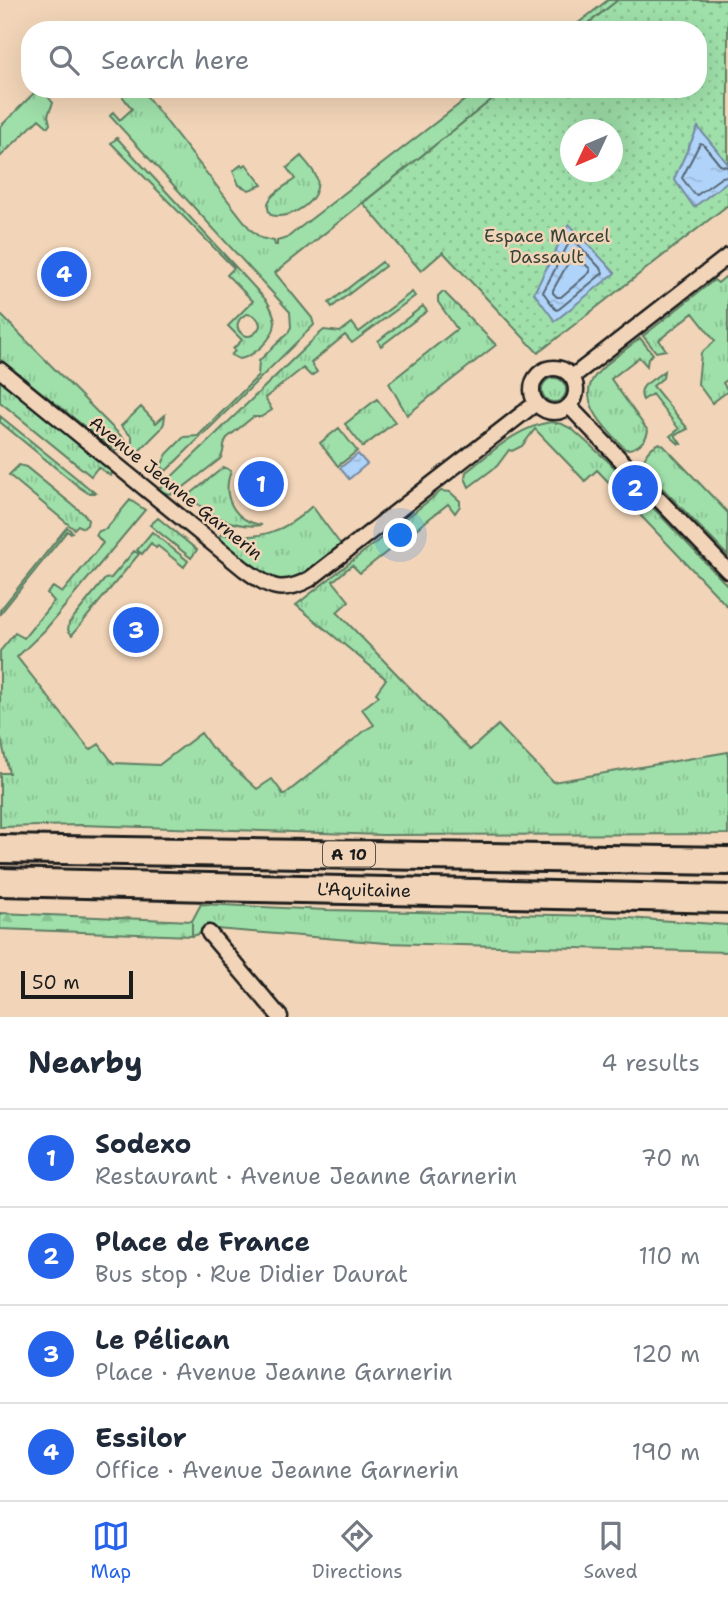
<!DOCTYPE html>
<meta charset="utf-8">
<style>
body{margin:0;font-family:"Shantell Sans",sans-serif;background:#f6f6f7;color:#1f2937}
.compass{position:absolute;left:560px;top:119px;width:63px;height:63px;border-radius:50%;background:#fff;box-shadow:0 7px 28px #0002;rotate:226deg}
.scale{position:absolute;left:21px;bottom:18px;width:112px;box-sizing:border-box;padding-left:7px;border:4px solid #1c1c1c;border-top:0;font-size:19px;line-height:24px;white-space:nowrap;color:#1c1c1c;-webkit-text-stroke:5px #f2d5b8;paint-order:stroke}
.you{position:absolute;left:401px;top:536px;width:24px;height:24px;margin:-18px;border:5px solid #fff;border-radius:50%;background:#1a73e8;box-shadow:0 0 0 10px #1a73e833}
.badge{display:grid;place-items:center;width:46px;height:46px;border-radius:50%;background:#2563eb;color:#fff;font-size:23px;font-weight:700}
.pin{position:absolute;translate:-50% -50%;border:4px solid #fff;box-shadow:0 2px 7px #0006}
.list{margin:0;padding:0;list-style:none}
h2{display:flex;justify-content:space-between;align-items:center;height:91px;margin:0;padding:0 28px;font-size:30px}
h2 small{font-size:23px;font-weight:400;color:#747a83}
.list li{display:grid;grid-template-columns:46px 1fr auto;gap:21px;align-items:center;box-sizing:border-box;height:98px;padding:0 28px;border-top:2px solid #e0e1e3}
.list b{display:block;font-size:26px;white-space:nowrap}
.list p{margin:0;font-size:23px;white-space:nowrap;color:#747a83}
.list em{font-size:23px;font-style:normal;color:#747a83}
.icon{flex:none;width:38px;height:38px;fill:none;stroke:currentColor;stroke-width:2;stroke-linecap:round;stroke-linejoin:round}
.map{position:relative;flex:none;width:728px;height:1017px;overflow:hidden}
.search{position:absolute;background:#fff;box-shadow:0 7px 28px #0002;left:21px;right:21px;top:21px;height:77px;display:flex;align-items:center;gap:18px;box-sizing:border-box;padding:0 24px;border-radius:28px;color:#747a83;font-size:26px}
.sheet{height:483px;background:#fff}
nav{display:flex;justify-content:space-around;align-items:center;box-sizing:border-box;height:98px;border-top:2px solid #e0e1e3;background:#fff;font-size:19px;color:#747a83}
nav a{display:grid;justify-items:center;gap:4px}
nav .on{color:#2563eb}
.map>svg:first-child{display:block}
.grass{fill:url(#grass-tufts);stroke:#5e7e63;stroke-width:2;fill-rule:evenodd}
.forest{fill:url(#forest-firs);stroke:#5e7e63;stroke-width:2}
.park{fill:url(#park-dots);stroke:#5e7e63;stroke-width:2;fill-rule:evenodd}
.water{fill:url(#water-ripples);stroke:#758aa1;stroke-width:2}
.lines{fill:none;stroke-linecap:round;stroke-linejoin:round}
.shore{stroke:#576674;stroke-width:2}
.minor-casing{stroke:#1c1c1c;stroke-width:19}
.motorway-casing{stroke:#1c1c1c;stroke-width:32}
.minor{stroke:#f2d5b8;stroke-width:14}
.motorway{stroke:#f2d5b8;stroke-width:26}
.labels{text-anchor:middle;stroke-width:5;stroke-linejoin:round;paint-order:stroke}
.shield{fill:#f2d5b8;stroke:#5c544b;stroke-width:2}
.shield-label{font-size:16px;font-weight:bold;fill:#1c1c1c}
.park-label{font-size:18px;fill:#364338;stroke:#f2d5b8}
.street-label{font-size:18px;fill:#1c1c1c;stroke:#f2d5b8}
</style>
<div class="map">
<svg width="728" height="1017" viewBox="0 0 728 1017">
<defs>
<pattern id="grass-tufts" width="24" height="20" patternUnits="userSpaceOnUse" patternTransform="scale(1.75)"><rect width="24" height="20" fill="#9fe0aa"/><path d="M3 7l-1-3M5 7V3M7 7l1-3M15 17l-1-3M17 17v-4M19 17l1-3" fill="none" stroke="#88c092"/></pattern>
<pattern id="forest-firs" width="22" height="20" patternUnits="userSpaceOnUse" patternTransform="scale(1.75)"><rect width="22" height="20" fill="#9fe0aa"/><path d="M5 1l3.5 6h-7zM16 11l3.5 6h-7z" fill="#88c092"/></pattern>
<pattern id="park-dots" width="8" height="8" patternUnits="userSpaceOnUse" patternTransform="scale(1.75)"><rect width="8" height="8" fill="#9fe0aa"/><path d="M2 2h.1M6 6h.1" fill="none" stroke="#88c092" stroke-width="1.8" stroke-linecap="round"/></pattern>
<pattern id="water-ripples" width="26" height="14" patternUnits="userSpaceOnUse" patternTransform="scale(1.75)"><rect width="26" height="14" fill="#b0d4f9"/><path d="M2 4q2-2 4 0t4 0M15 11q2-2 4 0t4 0" fill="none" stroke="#97b5d5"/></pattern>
</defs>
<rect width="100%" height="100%" fill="#f2d5b8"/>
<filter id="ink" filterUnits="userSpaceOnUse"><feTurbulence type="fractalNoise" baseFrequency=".0143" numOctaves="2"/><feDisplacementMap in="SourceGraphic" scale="14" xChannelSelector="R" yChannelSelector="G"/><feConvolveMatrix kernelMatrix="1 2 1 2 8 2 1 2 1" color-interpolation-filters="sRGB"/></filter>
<g filter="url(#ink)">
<!-- grass -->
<path class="grass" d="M608,0h10l-38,30h-24l21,-6z
M38,89h10l-3,4 8,10 -5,12 2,9 -2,3 -9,-8 -39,38v-30z
M117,89h24l110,141 10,8 13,3 1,4h2v-4l10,-3 6,-5 186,-144h26l-230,184 37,45 2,7 -148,146 -5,-5 6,-12 17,-17 14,-1 60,-60 1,-15 29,-28 3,-6 -1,-15 -180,-196 3,-4 7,8 12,-11z
M117,138l150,163c4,7 8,14 8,22 -1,16 -22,34 -36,36l-8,-4 4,-4 -2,-2 9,-9 -14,-14 25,-25 -26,-26 7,-7 -123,-125zM247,314c8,1 12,4 13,12 -11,24 -36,-2 -13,-12z
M301,156c6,7 14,15 16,23 5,22 -28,42 -46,36 -12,-16 12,-27 24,-36l-8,-11z
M246,164l16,21 -13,5 -10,-5 -6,-14 8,-6 2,1z
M382,262l3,4 -53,41 -3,-4z
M725,277l3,4v98l-5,4 5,8 -16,12 -14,-19 3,-31 14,-12 -22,-28 -34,27 7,10 -10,2 -13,-16 71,-56 4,3z
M412,292l3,4 -63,47 -7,-8 -34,28 6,9 -6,4 -8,-8 -38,30 7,12 -11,7h-8l-26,21c-5,6 -2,15 -7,21l-44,34c-7,2 -12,1 -17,-4l158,-153 7,-6 16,2 12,-9 7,9z
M442,292h2l52,53 -89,70 -18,-32 68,-54 -19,-27v-6z
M423,306l4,5 -46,35 -3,-5z
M0,314l125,126 -10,11 -115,-92z
M640,338l13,16 -5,4 -1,8 -8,-9 -28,22 37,52c-2,11 -13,19 -23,18 -15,-16 -44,-43 -34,-66 5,-14 37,-35 49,-45z
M664,371l-1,7 -10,8 35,43 -13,6 6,9h-2l-9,-8 9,-7 -27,-35 -9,6c-3,-6 -2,-11 2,-15z
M542 390a12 12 0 1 1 24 0a12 12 0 1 1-24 0Z
M0,380l104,84 8,8 -1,4 -13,-9 -7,9 -91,-74z
M377,399l18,23 -32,25 -18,-23z
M141,407l15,16 9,-8 -1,8 -3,6 -23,23 -11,2 5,-6v-11l-11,-11z
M0,416l95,77h-7l-9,-6 -79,-65z
M551,422l11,2 10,5 38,34 118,123v21l-131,-137 -12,11 -50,-52 -13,17 -10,5 -3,-1 -12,16 -28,21 -4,-9 1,-6c26,-20 51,-45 85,-50z
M339,428l18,23 -19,15 -18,-23z
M659,443l4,2 65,68v43l-84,-87c-3,-11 5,-21 15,-26z
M19,465l7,2 59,48 3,5 -1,5 -4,3 -5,-3 -4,4 -65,-54z
M224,467l7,4c-10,26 3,50 31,54 -29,4 -53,-10 -74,-29z
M441,491l9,1 10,9v5l-5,7 -7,-9 -88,69 -8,-8 -19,16 16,20 -12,11 133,138 28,-25 55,57 175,-30v82l-346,1 -301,-10 -81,2v-54h9l-9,-38v-84l15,-18 9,5 30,-37 -7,-8 6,-6 9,6 41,-50 -7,-8 3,-4 7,-2 24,-29 15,10 -100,120 -28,27 73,93 9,-6 14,19 46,2 42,-32 10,14 46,42 15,-10 12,16 83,-66 7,-4 -12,-16 17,-13 -3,-3 10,-14 -90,-74z
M312,506l29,39c-21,17 -52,47 -81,28 -15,-10 -29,-24 -42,-35l3,-4c36,7 65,-2 91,-28z
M158,518l39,32 -6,8 -41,-33z
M67,527l5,5 -2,1 -3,-2 -67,83v-4z
M152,532l36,29 -4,6 -26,-21 -2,2 -5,-5 -9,11 -5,-4z
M134,551l5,3 -67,81 -4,-5 1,-7 36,-44 6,-1z
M201,904l125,6 273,6 129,9v27l-342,-9 -170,-14 -24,7v-15z"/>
<!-- forest -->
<path class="forest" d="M0,913l192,8v15l-192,-7z"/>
<!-- park -->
<path class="park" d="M618,0h110v205l-190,148 -95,-101 -22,19 -58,-68 142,-114h193v-59h-118zM570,130h42v42h-42z"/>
<!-- water -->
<path class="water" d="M698,127l30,37v17l-34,26 -20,-28z
M569,224l46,49 -60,48 -21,-28z
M358,454l9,10 -18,15 -9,-11z"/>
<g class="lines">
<!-- shore -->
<path class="shore" d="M728,167l-8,-2 -17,-21 -3,-1 -18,35 12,16 3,1 25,-18 6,-1
M571,239l3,1 28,30 1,3 -44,36 -3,1 -13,-18z
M573,254l3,1 14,14v3l-29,25h-4l-4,-4v-3z"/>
<defs>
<path id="minor" d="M532 390a22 22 0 1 1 44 0a22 22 0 1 1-44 0Z
M0,370l244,199c25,18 37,26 66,10l226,-176
M572,377l156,-121
M569,406l159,165
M209,933l71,84"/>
<path id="motorway" d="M0,849l728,12
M0,882l728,17"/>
</defs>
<!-- minor casing -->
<use href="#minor" class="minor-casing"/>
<!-- motorway casing -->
<use href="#motorway" class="motorway-casing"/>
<!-- minor -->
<use href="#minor" class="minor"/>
<!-- motorway -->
<use href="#motorway" class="motorway"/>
</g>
</g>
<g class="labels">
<!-- shield labels -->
<rect class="shield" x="323" y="841.5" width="52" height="25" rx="5"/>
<g class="shield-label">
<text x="349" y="860">A 10</text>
</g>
<!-- park labels -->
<g class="park-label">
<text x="547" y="242">Espace Marcel<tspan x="547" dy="21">Dassault</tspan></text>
</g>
<!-- street labels -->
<g class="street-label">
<text transform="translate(176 488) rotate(39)" y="6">Avenue Jeanne Garnerin</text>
<text transform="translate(364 890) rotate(1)" y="6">L'Aquitaine</text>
</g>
</g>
</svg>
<svg class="compass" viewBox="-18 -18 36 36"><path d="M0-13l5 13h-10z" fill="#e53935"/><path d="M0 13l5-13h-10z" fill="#747a83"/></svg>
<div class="scale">50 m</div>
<div class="you"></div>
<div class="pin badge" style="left:261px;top:484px">1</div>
<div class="pin badge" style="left:635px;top:488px">2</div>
<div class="pin badge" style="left:136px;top:630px">3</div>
<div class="pin badge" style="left:64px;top:274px">4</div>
<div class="search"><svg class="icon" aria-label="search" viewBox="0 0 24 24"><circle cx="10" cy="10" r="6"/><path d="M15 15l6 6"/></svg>Search here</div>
</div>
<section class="sheet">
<h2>Nearby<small>4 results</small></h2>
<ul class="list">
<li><span class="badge">1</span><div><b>Sodexo</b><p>Restaurant · Avenue Jeanne Garnerin</p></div><em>70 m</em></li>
<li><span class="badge">2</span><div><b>Place de France</b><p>Bus stop · Rue Didier Daurat</p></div><em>110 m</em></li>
<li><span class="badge">3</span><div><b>Le Pélican</b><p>Place · Avenue Jeanne Garnerin</p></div><em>120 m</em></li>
<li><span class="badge">4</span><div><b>Essilor</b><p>Office · Avenue Jeanne Garnerin</p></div><em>190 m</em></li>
</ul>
</section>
<nav>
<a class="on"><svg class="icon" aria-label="map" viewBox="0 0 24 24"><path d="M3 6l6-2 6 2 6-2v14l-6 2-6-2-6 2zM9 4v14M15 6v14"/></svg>Map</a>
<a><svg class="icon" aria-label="directions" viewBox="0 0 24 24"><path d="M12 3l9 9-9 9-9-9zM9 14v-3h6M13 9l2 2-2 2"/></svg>Directions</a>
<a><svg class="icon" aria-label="saved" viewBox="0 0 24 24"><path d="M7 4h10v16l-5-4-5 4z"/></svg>Saved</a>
</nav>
